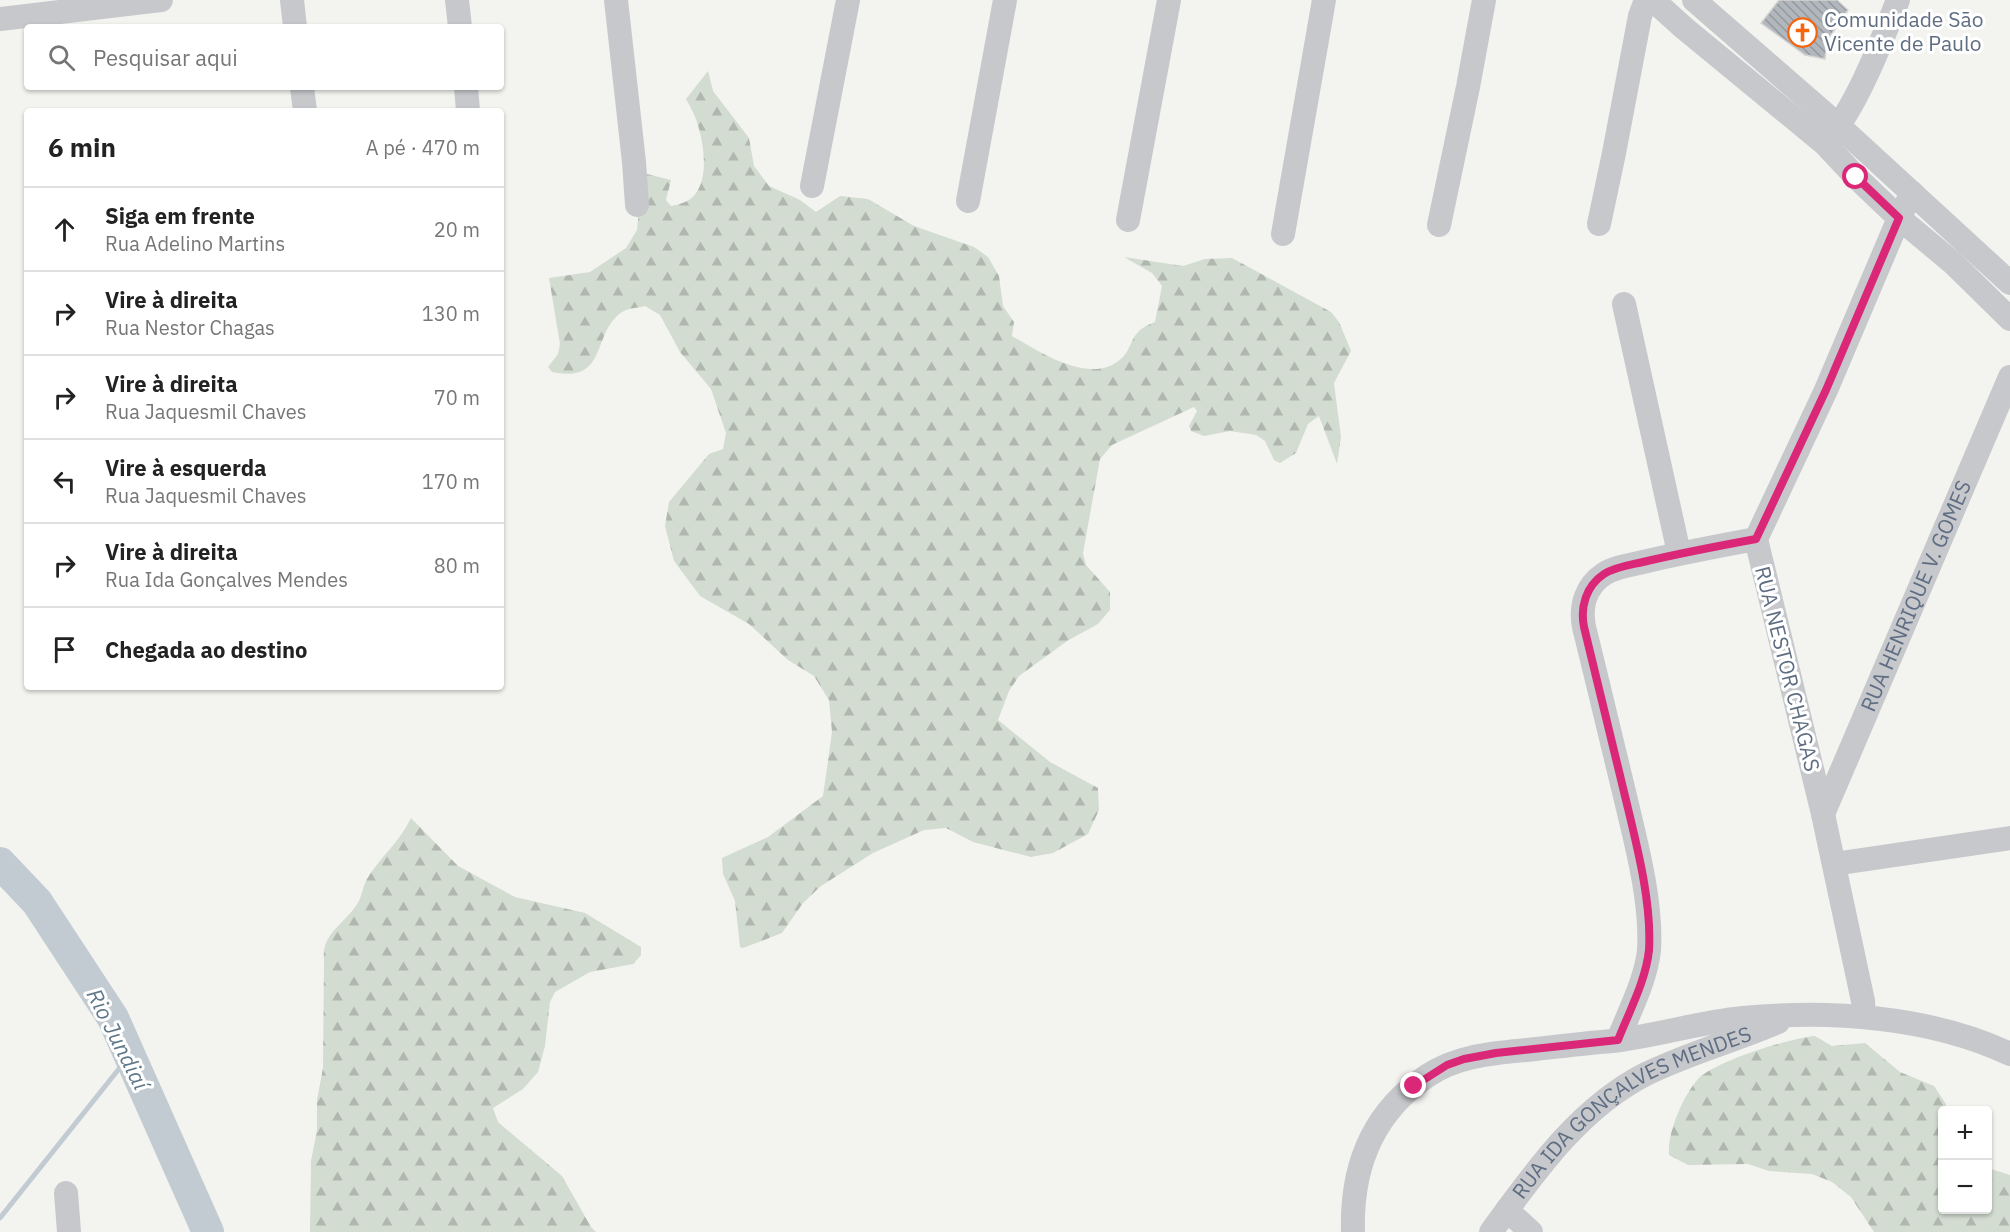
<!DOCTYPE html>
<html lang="pt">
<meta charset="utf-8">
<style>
body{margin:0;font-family:"IBM Plex Sans",sans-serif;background:#f6f6f6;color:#222}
.controls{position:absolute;right:18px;bottom:18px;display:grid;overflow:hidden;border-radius:6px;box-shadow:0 2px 4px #0004}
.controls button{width:54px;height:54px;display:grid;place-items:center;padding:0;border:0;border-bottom:2px solid #e0e0e0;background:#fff;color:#222;font:30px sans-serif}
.stop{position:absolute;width:18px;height:18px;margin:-14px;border:4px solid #db2777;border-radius:50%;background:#fff}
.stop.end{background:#db2777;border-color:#fff;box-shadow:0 2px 6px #0008}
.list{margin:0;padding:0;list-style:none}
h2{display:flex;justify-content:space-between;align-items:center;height:78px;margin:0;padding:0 24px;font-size:26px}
h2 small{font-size:20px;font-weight:400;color:#767676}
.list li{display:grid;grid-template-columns:39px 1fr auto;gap:18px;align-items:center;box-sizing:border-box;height:84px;padding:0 24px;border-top:2px solid #e0e0e0}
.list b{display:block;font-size:22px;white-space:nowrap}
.list p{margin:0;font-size:20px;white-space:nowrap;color:#767676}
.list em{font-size:20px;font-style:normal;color:#767676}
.icon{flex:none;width:33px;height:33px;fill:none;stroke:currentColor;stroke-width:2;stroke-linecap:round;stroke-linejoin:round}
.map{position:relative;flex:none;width:2010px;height:1232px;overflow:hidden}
.search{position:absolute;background:#fff;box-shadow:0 2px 4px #0004;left:24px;top:24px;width:480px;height:66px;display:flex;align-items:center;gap:15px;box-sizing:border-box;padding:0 21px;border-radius:6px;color:#767676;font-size:22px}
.panel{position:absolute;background:#fff;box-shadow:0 2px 4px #0004;left:24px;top:108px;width:480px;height:582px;border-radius:6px}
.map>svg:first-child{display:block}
.forest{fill:url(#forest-firs)}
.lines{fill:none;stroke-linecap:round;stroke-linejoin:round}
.stream{stroke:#c2cbd1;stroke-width:5}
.river{stroke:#c2cbd1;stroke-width:32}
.building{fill:url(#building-back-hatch);stroke:#d5d5d2;stroke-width:1.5}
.minor{stroke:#c6c8cc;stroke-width:24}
.route{stroke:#db2777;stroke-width:8}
.labels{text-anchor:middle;stroke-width:6;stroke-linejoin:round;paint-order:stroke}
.poi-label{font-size:21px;fill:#606e83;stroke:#fff;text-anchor:start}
.street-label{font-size:21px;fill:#606e83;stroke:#fff}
.water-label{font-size:22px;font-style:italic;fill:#5f7889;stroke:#fff}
</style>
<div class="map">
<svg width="2010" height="1232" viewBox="0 0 2010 1232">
<defs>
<pattern id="forest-firs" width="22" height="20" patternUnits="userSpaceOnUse" patternTransform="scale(1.5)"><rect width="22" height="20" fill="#d3dcd0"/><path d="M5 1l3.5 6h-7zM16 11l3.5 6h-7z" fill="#afb7ae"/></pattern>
<pattern id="building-back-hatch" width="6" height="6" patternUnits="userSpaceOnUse" patternTransform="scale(1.5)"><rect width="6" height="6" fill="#b2b7bd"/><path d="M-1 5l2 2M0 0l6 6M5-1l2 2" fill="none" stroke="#94999f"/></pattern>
</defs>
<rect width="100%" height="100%" fill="#f3f4ef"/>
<!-- forest -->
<path class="forest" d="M708,71l5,20 36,47 5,28 15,20 31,14 16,12 24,-16 28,3 46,27 60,21 14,10 11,19 4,30 11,16 -2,14c28,16 80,51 110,22 8,-7 9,-20 17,-27 4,-4 11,-7 16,-9l7,-36 -10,-13 -28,-16 59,9 22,-7 27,-1 99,54 8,10 12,29 -17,32 7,54 -4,27 -18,-48 -11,8 -12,29 -16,10 -6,-3 -9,-19 -9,-6 -26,-4 -26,5 -13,-5 -2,-5 8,-15 -3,-4 -82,38 -12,14 -17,94 3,12 24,27v18l-12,14 -31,17 -48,35 -10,15 -11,29 52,42 48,26 1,22 -11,24 -35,19 -22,4 -58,-15 -27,-14 -22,2 -51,23 -52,33 -18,17 -21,30 -39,15 -3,-1 -5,-46 -12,-27 -1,-16 46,-21 55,-41 9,-64 -3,-32 -15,-24 -26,-16 -39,-36 -49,-28 -26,-35 -9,-35 4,-24 40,-48 14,-5 3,-16 -15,-44 -31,-37 -20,-37 -15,-9c-7,2 -17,2 -23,6 -31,21 -13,72 -70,60l-4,-5 10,-13 2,-10 -11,-66 41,-6 36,-24 11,-18 4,-43 6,-13 24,6 -5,20 5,6c4,-1 10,-2 14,-4 25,-11 20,-52 14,-73 -2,-10 -8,-21 -13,-30z
M411,818l47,48 57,31 70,16 56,34v8l-8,9 -43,8 -35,20 -5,10 -5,44 -7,26 -15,17 -30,19 5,14 64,54 29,51 5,5h-286l1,-71 6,-31v-30l6,-32 1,-108c-3,-28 23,-37 35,-59 3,-6 4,-15 8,-22 13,-22 32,-36 44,-61z
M1815,1036l17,10 33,-3 35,29 34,14 12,18v6h-4v100h46v-42l22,7v57h-136l-23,-35 -19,-15 -20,-8 -43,-3 -21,-7 -60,1 -19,-10c-2,-22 14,-59 29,-76 18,-18 92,-41 117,-43z"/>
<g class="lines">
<!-- stream -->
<path class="stream" d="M0,1218l130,-163"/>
<!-- river -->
<path class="river" d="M0,863l37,39 76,116 95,214"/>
</g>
<!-- building -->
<path class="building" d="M1779,0h58l11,10 -21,31 -2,18 -20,-4 -44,-32z"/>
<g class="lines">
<!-- minor -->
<g class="minor">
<path d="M292,0l3,27"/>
<path d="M457,0l3,27"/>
<path d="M616,0l18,162 3,43"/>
<path d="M1653,0l31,28 141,116 31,33 43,41 54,45 57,56"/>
<path d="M1694,0l145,126 171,157"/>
<path d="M0,19l161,-19"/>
<path d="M302,87l3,24"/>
<path d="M466,87l2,24"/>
<path d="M1830,137c28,-34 51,-95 68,-137"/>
<path d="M812,186l36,-186"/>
<path d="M968,201l37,-201"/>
<path d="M1128,220l41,-220"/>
<path d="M1599,224l15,-71 26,-137 6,-16"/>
<path d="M1439,225l29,-138 16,-87"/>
<path d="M1283,234l41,-234"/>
<path d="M1624,304l55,249"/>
<path id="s1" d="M1823,814l187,-437"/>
<path d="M1834,864l176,-26"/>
<path d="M1864,1017l-1,-16 -40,-187 -67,-275 70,-149 73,-172 13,-25"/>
<path d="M1618,1040c11,-28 28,-60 31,-90 3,-49 -13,-107 -24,-154 -14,-57 -27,-113 -41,-169 -4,-21 2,-41 20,-53 11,-7 26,-9 39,-12 38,-9 75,-16 113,-23"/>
<path d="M66,1193l3,39"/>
<path d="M1507,1210l24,22"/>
<path d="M1353,1232c-2,-65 19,-119 74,-156 33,-22 71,-23 109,-27 26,-3 51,-6 77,-8 44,-5 86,-19 130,-23 87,-8 187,-2 267,36"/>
<path id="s2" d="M1491,1232c43,-59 88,-124 155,-158 43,-21 88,-33 132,-52"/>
</g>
</g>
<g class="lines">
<!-- route -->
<path class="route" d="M1414,1086l33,-21 17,-6 32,-6 122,-13c11,-28 28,-60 31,-90 3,-48 -13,-108 -24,-154 -14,-56 -27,-113 -41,-169 -4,-20 2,-41 20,-53 11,-7 26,-9 39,-12 38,-9 75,-16 113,-23l70,-149 73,-172 -43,-41"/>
</g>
<!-- icons -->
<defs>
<symbol id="church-ring" viewBox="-11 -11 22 22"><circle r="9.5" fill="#fff" stroke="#f5650e" stroke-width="1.5"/><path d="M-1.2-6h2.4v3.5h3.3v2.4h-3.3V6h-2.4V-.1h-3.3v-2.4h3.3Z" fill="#f5650e"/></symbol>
</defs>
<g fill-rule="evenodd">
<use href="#church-ring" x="1786" y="16" width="33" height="33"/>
</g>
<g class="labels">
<!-- poi labels -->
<g class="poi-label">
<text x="1824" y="27">Comunidade São<tspan x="1824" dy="24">Vicente de Paulo</tspan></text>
</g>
<!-- street labels -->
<g class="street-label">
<text dy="7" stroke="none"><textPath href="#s1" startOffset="237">RUA HENRIQUE V. GOMES</textPath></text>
<text transform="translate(1787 669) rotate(76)" y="7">RUA NESTOR CHAGAS</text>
<text dy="7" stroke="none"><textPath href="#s2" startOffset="190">RUA IDA GONÇALVES MENDES</textPath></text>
</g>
<!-- water labels -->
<g class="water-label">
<text transform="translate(118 1039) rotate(63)" y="8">Rio Jundiaí</text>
</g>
</g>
</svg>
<div class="controls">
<button>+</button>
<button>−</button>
</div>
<div class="stop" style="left:1856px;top:177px"></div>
<div class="stop end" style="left:1414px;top:1086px"></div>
<div class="search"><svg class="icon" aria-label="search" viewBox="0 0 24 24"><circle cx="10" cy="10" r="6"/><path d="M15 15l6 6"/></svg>Pesquisar aqui</div>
<section class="panel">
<h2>6 min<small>A pé · 470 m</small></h2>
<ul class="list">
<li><svg class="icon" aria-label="ahead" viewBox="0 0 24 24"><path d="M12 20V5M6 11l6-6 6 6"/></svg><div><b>Siga em frente</b><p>Rua Adelino Martins</p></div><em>20 m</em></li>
<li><svg class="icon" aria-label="right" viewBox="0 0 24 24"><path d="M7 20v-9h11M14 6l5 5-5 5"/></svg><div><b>Vire à direita</b><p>Rua Nestor Chagas</p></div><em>130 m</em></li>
<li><svg class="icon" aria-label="right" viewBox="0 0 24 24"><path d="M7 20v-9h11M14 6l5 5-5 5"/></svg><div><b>Vire à direita</b><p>Rua Jaquesmil Chaves</p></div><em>70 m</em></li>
<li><svg class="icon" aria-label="left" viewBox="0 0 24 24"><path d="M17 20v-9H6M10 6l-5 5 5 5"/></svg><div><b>Vire à esquerda</b><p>Rua Jaquesmil Chaves</p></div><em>170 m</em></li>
<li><svg class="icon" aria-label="right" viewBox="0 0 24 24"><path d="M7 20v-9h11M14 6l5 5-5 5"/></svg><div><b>Vire à direita</b><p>Rua Ida Gonçalves Mendes</p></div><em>80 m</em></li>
<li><svg class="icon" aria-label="arrive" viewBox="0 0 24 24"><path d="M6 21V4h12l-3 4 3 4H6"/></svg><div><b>Chegada ao destino</b></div></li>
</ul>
</section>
</div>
